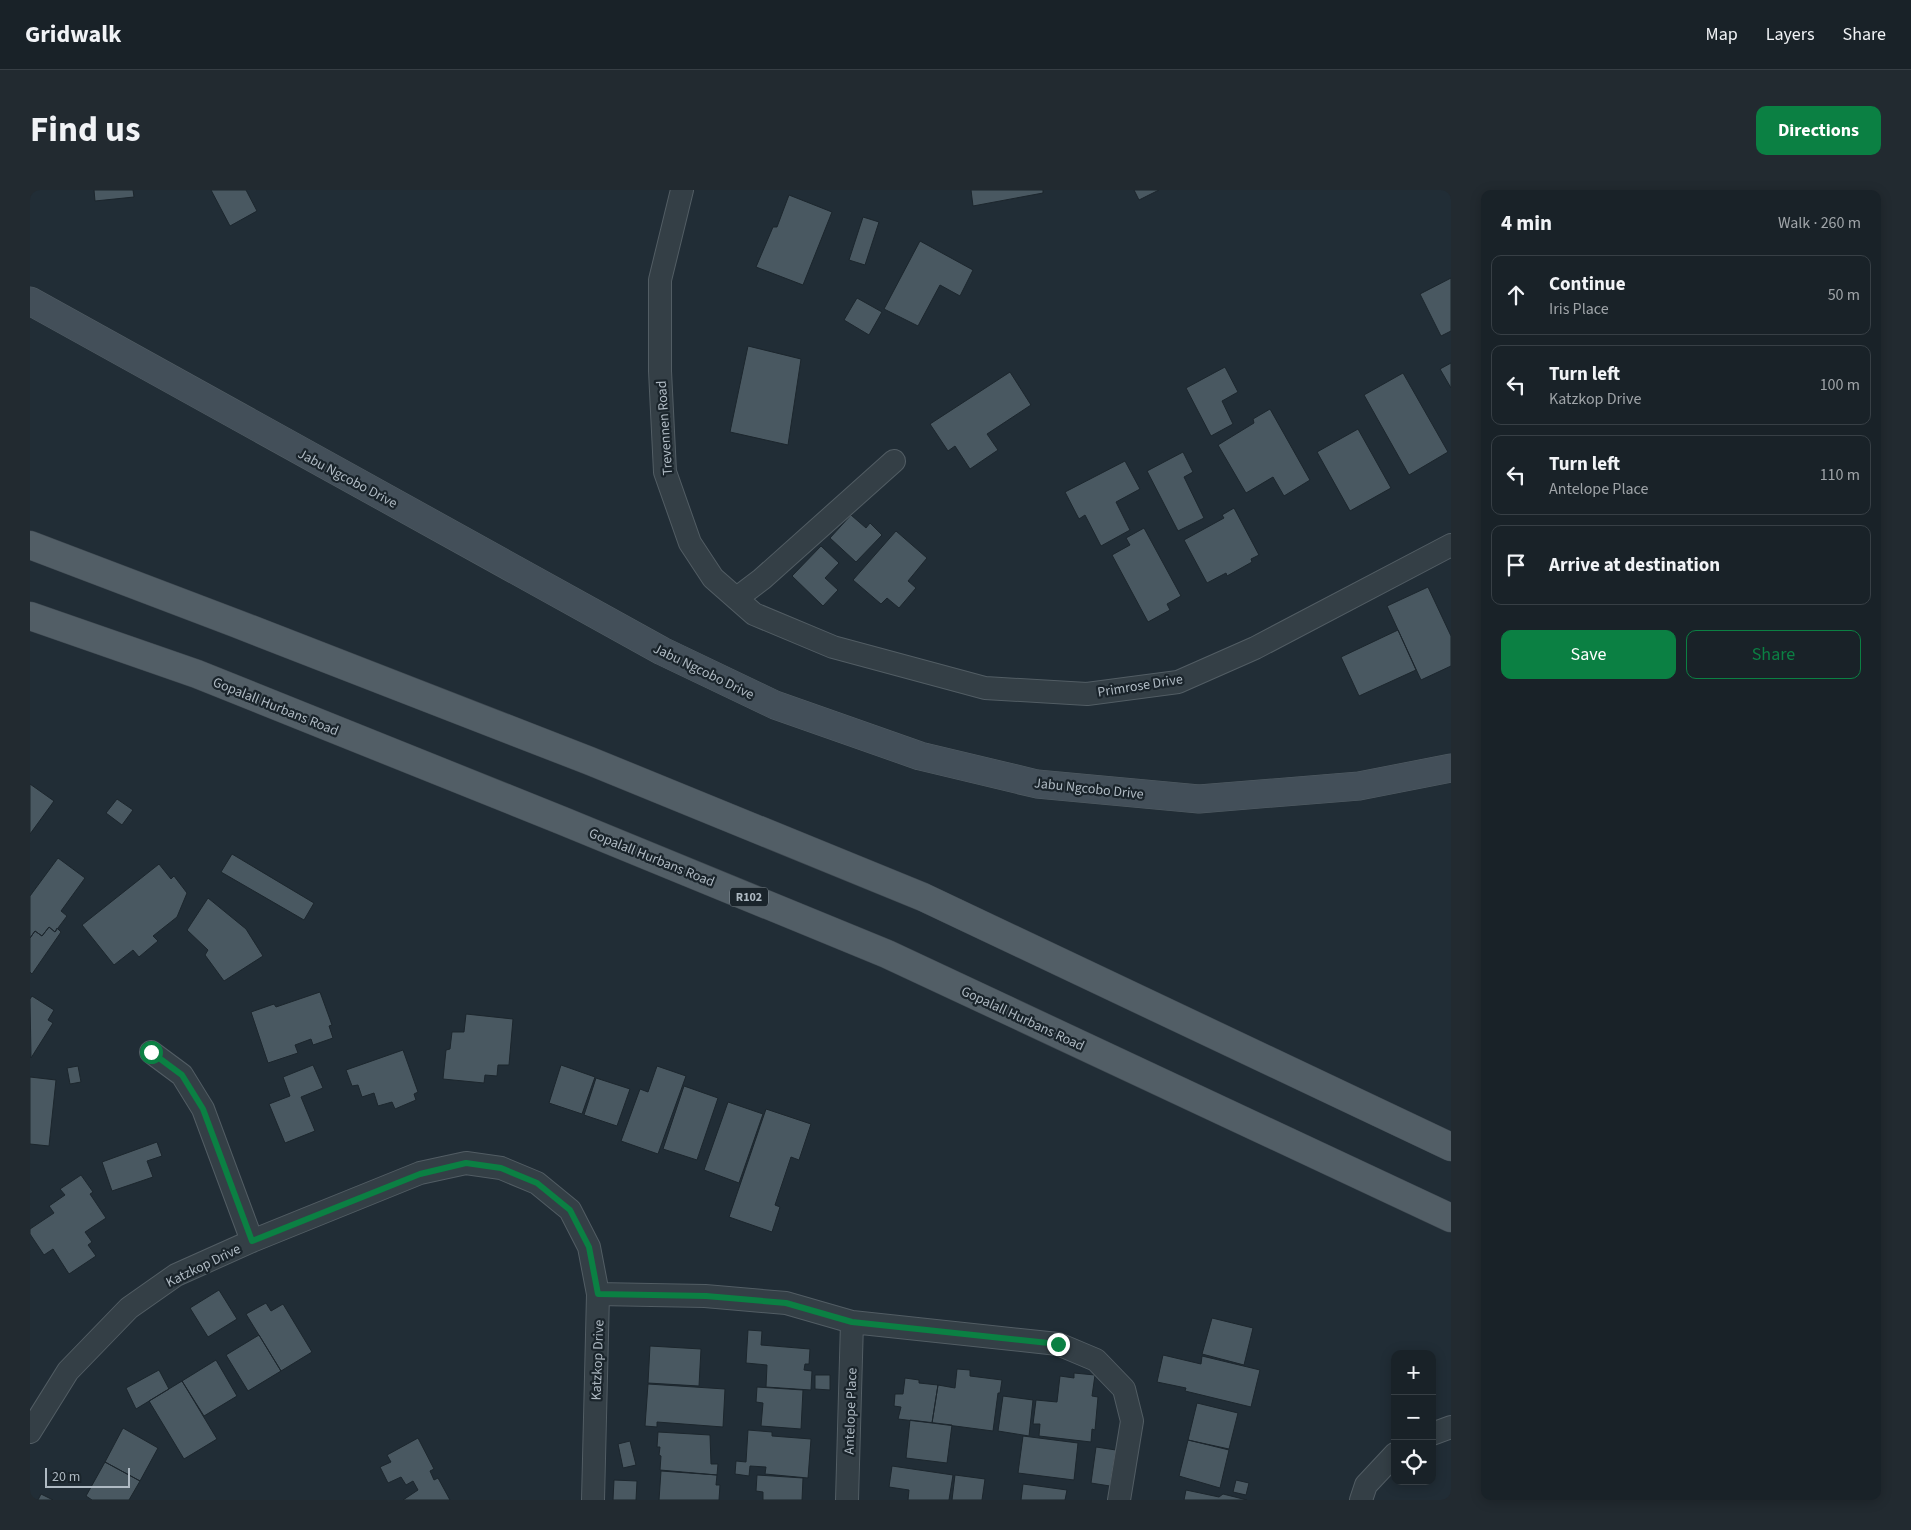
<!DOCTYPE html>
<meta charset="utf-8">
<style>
body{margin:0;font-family:"Source Sans 3",sans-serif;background:#222a30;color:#f1f3f6}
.controls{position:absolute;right:15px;bottom:15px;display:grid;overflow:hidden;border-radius:10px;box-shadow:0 2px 12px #0003}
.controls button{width:45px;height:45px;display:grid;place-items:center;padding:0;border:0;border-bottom:1px solid #373f45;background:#192228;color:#f1f3f6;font:25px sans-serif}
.scale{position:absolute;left:15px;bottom:12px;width:85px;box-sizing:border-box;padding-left:5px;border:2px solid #afbac3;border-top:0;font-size:14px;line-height:18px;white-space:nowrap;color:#afbac3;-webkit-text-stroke:4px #1a242b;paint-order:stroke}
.stop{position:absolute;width:15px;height:15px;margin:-11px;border:4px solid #0b8043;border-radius:50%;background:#fff}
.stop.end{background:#0b8043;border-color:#fff;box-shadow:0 1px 5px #0008}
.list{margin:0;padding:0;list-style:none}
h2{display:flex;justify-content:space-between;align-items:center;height:65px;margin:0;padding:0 20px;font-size:21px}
h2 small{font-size:16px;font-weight:400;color:#9fa4a8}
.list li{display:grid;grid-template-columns:32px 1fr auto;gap:15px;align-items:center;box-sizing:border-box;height:80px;margin:0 10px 10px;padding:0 10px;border:1px solid #373f45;border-radius:10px}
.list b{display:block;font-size:19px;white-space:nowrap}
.list p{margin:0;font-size:16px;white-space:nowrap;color:#9fa4a8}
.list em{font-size:16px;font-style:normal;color:#9fa4a8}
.actions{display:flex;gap:10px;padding:15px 20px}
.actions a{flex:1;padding:11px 0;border:1px solid #0b8043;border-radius:10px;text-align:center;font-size:18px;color:#0b8043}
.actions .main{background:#0b8043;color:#fff}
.icon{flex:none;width:28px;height:28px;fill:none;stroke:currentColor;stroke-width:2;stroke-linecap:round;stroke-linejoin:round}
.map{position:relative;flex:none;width:1421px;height:1310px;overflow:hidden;border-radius:10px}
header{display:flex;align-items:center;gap:30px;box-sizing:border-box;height:70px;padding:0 25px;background:#192228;border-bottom:1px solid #373f45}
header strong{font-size:24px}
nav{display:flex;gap:28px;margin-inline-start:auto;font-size:18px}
.intro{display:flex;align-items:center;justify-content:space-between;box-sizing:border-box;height:120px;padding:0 30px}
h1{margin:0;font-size:35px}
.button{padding:12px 22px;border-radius:10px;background:#0b8043;color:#fff;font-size:18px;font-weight:700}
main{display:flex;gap:30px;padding:0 30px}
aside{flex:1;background:#192228;border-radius:10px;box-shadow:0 2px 12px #0003}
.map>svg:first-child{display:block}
.building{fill:#495861;stroke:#1c262d}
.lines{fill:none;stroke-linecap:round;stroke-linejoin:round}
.street-casing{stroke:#525d64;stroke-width:24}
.secondary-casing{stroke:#525d64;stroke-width:29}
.primary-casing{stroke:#3e4850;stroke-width:29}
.street{stroke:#343f46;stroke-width:22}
.secondary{stroke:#434f59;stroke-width:28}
.primary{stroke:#525e66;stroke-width:28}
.route{stroke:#0b8043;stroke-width:6}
.labels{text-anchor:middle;stroke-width:4.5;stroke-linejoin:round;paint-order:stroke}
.shield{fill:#1a242b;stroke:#828d95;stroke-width:1}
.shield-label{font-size:12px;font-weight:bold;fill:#afbac3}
.street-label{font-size:14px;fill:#afbac3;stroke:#1a242b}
</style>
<header>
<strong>Gridwalk</strong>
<nav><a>Map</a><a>Layers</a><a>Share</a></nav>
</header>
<div class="intro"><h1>Find us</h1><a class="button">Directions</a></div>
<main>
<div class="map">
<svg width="1421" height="1310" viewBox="0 0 1421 1310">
<rect width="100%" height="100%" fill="#212d36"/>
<!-- building -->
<path class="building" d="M64,0h39l1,7 -39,4z
M181,0h35l11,21 -27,15z
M941,0h72v3l-70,13z
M1104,0h25l-20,10z
M759,5l43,17 -29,73 -47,-18 17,-40h4z
M833,27l16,5 -14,43 -16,-5z
M890,51l53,29 -13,26 -20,-11 -22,41 -34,-17z
M1421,88v53l-10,5 -21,-42z
M827,108l25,14 -13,23 -25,-15z
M718,156l53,13 -13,86 -58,-13z
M1421,173v25l-11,-19z
M1195,177l13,25 -16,9 11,23 -22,12 -25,-48z
M980,182l21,33 -44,29 11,16 -28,19 -15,-23 -7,5 -18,-27z
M1373,183l45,79 -39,23 -45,-80z
M1240,219l40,71 -26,16 -11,-19 -27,16 -28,-48 36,-22 -1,-4z
M1328,239l33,59 -41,23 -33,-59z
M1153,262l10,20 -9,5 20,41 -26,13 -31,-60z
M1095,271l15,28 -24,13 14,28 -29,16 -16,-31 -6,4 -14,-27z
M1204,318l25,47 -8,4 1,3 -25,14 -1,-3 -19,10 -23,-43 40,-22 -2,-3z
M821,325l15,13 4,-5 12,12 -26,27 -26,-24z
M1114,338l37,68 -14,8 3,6 -22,12 -36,-67 18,-10 -4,-7z
M866,341l31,27 -19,23 8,7 -17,20 -12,-10 -6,6 -28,-24z
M791,356l18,17 -14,15 13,12 -15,16 -31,-30z
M1398,397l23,49v30l-30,14 -34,-74z
M1368,440l18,40 -57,26 -18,-39z
M0,594l24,17 -24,33z
M87,609l16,11 -11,15 -16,-12z
M202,664l82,49 -10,17 -83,-48z
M28,668l27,20 -24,33 6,5 -12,16 -6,-5 -7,9 -7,-5 -5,7v-42z
M129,674l12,15 3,-3 13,17 -10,24 -24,19 5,5 -19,16 -6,-7 -19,15 -32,-40z
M178,708l38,31 17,27 -39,25 -19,-26 3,-5 -21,-20z
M19,737l6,5 2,-4 4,4 -29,42 -2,-2v-34l5,-7 7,5z
M290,802l12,33 -3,1 4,12 -20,7 -2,-6 -16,6 3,8 -30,10 -17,-51 23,-8 2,3z
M2,806l22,14 -6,10 5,3 -22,35 -1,-59z
M436,824l47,5 -4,46h-11l-1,11 -12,-1 -1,8 -41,-4 3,-29 4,-1 2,-17h12z
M373,860l15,42 -4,2 2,6 -21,9 -3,-7 -14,4 -4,-13 -12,4 -4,-12 -6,1 -6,-16z
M283,875l10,23 -22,9 14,34 -30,12 -16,-39 21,-8 -7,-19z
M531,875l34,12 -13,37 -33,-11z
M48,876l3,16 -11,2 -3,-16z
M627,876l29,10 -28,78 -37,-13 19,-52 8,3z
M0,887l26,3 -7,66 -19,-2z
M566,888l34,11 -13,37 -33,-11z
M654,896l34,12 -21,62 -34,-11z
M698,912l35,12 -24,69 -35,-13z
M736,919l45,15 -12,36 -8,-3 -16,48 5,2 -8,25 -43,-15z
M127,952l5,14 -15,5 6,16 -41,14 -10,-29z
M51,985l12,17 -3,2 16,24 -21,14 7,10 -4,3 8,11 -27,18 -16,-25 -9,6 -14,-21v-5l24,-16 -5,-7 16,-11 -5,-6z
M189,1100l18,29 -29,18 -18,-29z
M236,1113l5,8 12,-7 29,48 -31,19 -35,-57z
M1182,1128l41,10 -9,37 -42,-11z
M718,1140l14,1 -1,14 49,4 -1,15h-4l-1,6 8,1 -1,19 -45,-3 1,-22 -21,-2z
M229,1145l22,36 -33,20 -22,-36z
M620,1156l51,3 -2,37 -51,-3z
M1133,1165l38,9 1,-8 58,14 -9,37 -66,-16 1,-3 -29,-6z
M186,1170l21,36 -33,20 -22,-35z
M927,1179l13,1v6l32,4 -2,13h-2l-5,38 -61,-8 6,-38 17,3z
M129,1180l10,19 -33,20 -10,-21z
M1044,1183l21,2 -3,21 6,1 -3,33 -3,-1 -1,13 -52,-6 1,-12h-7l3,-24 21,2 3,-26 14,2z
M785,1185h15v15l-15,-1z
M875,1188l14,2v3l19,2 -6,38 -34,-4 3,-12 -7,-1 1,-12h8z
M152,1191l35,58 -33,20 -35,-58z
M618,1194l77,5 -2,38 -66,-5v5l-12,-1z
M727,1197l46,3 -2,39 -40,-3 2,-23 -7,-1z
M973,1206l30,4 -4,36 -31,-5z
M1167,1213l41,10 -9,36 -41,-9z
M880,1230l42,5 -5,38 -41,-5z
M93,1238l35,20 -18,33 -35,-19z
M718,1240l24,2v4l39,3 -3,39 -43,-4 1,-7 -16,-1 -1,10 -14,-2 1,-13 10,1z
M628,1242l52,3 1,29h7l-1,11 -57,-5 1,-14 -2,-1 1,-8h-3z
M993,1246l55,7 -4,37 -56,-7z
M388,1248l16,31 -4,2 4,9 4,-2 12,22h-47l15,-10 -5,-9 -7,4 -5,-8 -13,6 -8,-16 11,-5 -4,-7z
M1158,1250l41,10 -9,38 -41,-12z
M600,1251l6,24 -13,3 -5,-24z
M1066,1257l20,3 -6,36 -19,-3z
M75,1272l35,19 -11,19h-37l-6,-4z
M862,1276l61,9 -4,25h-41l1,-10 -20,-3z
M631,1281l56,4 -1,10h4l-1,15h-60z
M727,1285l46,3 -1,22h-39v-8l-7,-1z
M925,1285l30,4 -3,21h-30z
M584,1290l23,1 -1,19h-23z
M1206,1290l13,3 -3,12 -13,-3z
M993,1294l44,6 -2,10h-44z
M1156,1300l33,7 4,-3 24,6h-63z
M11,1304l12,6h-15z"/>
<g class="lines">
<defs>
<path id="street" d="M652,0l-22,90v91l5,101 25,71 23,35 41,36 79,33 152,41 102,6 91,-12 77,-34 196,-103
M707,408l25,-19 132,-118
M121,862l31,23 21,34 49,132
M568,1104l107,2 81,7 66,19 206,22 38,16 28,29 8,32 -13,79
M0,1242l38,-61 61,-63 47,-33 76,-34 168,-68 46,-10 35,5 36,15 33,27 19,37 9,47 -5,206
M1402,1244l19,-7
M817,1310l5,-178
M1331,1310l5,-15 29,-31"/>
<path id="secondary" d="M0,111l632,350 113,54 145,51 117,28 162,15 160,-13 92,-18"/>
<path id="primary" d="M0,355l205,78 355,138 333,136 528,250
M0,426l167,58 366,147 324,133 564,264"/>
</defs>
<!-- street casing -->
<use href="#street" class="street-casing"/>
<!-- secondary casing -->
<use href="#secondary" class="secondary-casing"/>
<!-- primary casing -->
<use href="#primary" class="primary-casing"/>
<!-- street -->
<use href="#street" class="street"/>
<!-- secondary -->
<use href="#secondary" class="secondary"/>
<!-- primary -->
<use href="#primary" class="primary"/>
</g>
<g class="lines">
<!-- route -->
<path class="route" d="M121,862l31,23 21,34 49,132 168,-67 46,-11 35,5 36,15 33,27 19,37 9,47 108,2 80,7 66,19 206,22"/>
</g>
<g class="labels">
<!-- shield labels -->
<rect class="shield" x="700" y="697.5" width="38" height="19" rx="4"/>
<g class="shield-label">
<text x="719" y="711">R102</text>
</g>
<!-- street labels -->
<g class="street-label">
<text transform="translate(634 238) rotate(-94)" y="5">Trevennen Road</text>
<text transform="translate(318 288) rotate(28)" y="5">Jabu Ngcobo Drive</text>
<text transform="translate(674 481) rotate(26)" y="5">Jabu Ngcobo Drive</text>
<text transform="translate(1110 495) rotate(-9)" y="5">Primrose Drive</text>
<text transform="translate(246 516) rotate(22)" y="5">Gopalall Hurbans Road</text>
<text transform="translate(1059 598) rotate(6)" y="5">Jabu Ngcobo Drive</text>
<text transform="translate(622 667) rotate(22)" y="5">Gopalall Hurbans Road</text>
<text transform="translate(993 828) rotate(25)" y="5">Gopalall Hurbans Road</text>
<text transform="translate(173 1075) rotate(-26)" y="5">Katzkop Drive</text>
<text transform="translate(567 1170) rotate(-88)" y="5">Katzkop Drive</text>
<text transform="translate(820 1221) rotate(-88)" y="5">Antelope Place</text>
</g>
</g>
</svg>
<div class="controls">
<button>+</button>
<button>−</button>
<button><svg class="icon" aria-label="locate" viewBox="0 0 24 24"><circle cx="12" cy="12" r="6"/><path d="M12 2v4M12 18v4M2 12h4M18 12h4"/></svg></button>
</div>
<div class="scale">20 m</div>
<div class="stop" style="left:121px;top:862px"></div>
<div class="stop end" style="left:1028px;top:1154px"></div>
</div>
<aside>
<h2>4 min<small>Walk · 260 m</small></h2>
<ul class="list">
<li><svg class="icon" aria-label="ahead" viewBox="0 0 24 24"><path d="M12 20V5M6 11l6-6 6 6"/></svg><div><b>Continue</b><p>Iris Place</p></div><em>50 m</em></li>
<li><svg class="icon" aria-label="left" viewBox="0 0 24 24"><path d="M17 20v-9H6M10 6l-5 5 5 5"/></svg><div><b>Turn left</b><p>Katzkop Drive</p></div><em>100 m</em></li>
<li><svg class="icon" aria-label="left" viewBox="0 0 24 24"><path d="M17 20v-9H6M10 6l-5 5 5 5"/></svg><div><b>Turn left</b><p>Antelope Place</p></div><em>110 m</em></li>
<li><svg class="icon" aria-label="arrive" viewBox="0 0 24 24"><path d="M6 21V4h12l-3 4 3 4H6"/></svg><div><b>Arrive at destination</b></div></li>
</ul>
<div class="actions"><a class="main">Save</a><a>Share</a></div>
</aside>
</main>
